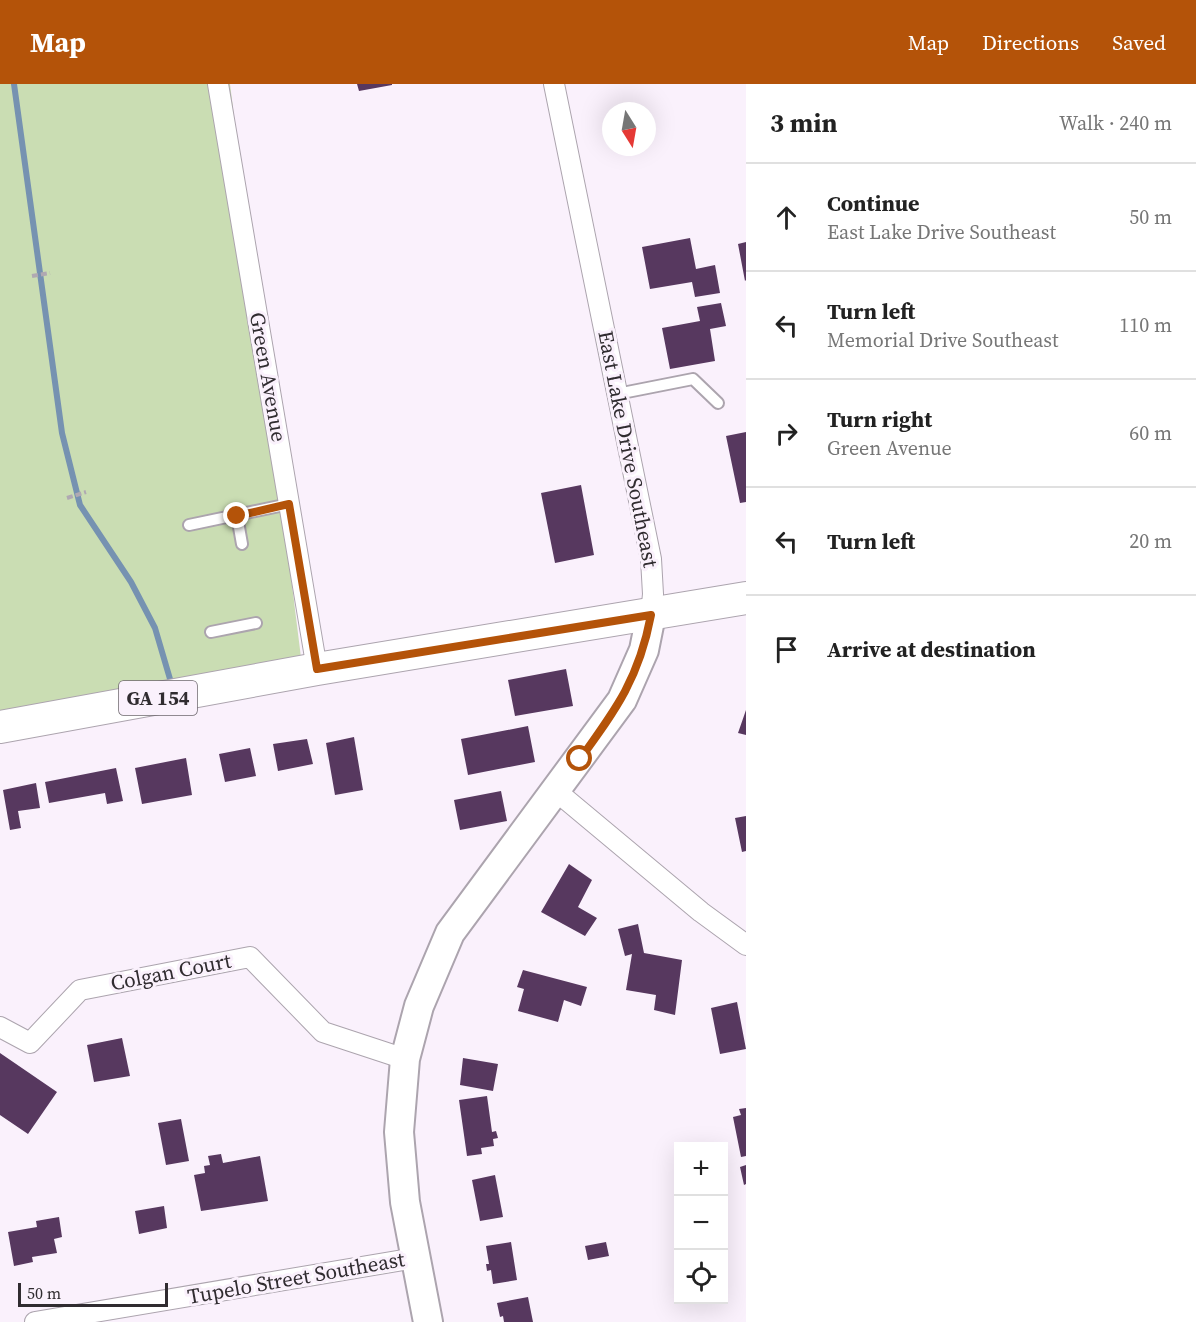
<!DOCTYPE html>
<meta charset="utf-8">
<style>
body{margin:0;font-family:"Source Serif 4",serif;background:#f2f2f2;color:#222}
.controls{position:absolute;right:18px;bottom:18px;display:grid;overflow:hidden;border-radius:0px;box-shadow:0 6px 24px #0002}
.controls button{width:54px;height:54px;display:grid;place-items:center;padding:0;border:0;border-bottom:2px solid #e0e0e0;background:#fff;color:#222;font:30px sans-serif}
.compass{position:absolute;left:602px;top:18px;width:54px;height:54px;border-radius:50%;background:#fff;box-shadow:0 6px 24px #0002;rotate:169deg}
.scale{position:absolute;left:18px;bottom:15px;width:150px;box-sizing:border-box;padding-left:6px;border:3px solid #302c30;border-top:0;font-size:16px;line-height:21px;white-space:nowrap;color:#302c30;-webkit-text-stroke:4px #faf1fc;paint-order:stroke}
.stop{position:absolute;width:18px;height:18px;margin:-14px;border:4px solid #b45309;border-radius:50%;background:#fff}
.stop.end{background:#b45309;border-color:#fff;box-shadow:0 2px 6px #0008}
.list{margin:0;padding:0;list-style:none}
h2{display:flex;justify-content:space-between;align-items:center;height:78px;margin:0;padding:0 24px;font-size:26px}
h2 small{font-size:20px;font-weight:400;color:#767676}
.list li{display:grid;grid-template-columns:39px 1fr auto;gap:18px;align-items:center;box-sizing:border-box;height:108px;padding:0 24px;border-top:2px solid #e0e0e0}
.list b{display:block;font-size:22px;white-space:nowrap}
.list p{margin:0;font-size:20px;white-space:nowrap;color:#767676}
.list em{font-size:20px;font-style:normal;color:#767676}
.icon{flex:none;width:33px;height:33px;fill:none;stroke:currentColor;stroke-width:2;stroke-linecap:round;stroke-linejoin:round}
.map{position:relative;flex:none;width:746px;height:1238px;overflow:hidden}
header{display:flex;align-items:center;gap:36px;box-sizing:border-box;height:84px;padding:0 30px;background:#b45309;color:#fff}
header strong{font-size:28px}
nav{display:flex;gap:33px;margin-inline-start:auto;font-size:21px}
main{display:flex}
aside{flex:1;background:#fff}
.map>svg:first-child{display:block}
.green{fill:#caddb3}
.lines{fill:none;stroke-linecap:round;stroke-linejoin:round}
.stream{stroke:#7692b1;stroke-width:6}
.building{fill:#57385f}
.lane-casing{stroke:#aca4ae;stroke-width:14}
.street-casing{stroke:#aca4ae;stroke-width:22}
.secondary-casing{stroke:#aca4ae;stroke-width:32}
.primary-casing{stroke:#aca4ae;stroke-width:34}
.path{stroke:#b0a9b2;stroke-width:4;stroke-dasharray:6 3;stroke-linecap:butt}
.lane{stroke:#fff;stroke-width:10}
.street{stroke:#fff;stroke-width:20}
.secondary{stroke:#fff;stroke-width:28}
.primary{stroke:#fff;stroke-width:32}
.route{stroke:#b45309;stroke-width:8}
.labels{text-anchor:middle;stroke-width:6;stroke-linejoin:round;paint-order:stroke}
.shield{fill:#faf1fc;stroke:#6d676d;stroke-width:1.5}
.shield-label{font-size:20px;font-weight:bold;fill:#302c30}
.street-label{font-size:21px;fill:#302c30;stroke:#faf1fc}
</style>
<header>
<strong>Map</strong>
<nav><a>Map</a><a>Directions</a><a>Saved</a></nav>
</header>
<main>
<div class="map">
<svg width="746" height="1238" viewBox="0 0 746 1238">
<rect width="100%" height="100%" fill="#faf1fc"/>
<!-- green -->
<path class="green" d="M0,0h230l74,598 -304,55z"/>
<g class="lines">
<!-- stream -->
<path class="stream" d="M14,0l48,349 18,72 51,77 24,46 15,51"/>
</g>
<!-- building -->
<path class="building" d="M357,0h35v1l-33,6z
M690,154l6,31 19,-4 5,28 -25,4 -3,-15 -42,7 -8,-42z
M746,158v38l-1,1 -7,-37z
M721,219l5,23 -16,3 5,32 -45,8 -8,-41 38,-7 -3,-14z
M746,348v70l-6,1 -14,-67z
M581,401l13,70 -39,8 -14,-70z
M566,585l7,37 -58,10 -7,-36z
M746,626v25l-8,-2z
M528,642l7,36 -67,13 -7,-36z
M354,653l9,53 -28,5 -9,-52z
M307,655l6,25 -35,7 -5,-27z
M250,664l6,28 -31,6 -6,-28z
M186,674l6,37 -50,9 -7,-36z
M116,684l7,33 -16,3 -2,-11 -56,10 -4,-21z
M36,699l4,25 -22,3 3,17 -11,2 -7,-40z
M501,707l6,30 -47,9 -6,-30z
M746,732v35l-4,1 -7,-34z
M569,780l23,16 -14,27 19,11 -12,18 -44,-24z
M638,840l6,29 38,7 -7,55 -21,-5 2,-15 -30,-5 6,-36 -7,2 -7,-27z
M523,886l64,17 -6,19 -17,-6 -6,22 -40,-11 6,-22 -7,-2z
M737,918l9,47 -26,5 -9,-46z
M122,954l8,38 -36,6 -7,-37z
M0,969l57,39 -29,42 -28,-19z
M463,974l35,6 -5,27 -33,-6z
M487,1012l5,36 4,-1 2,7 -5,1 1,7 -13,2 1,6 -15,2 -8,-56z
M746,1024v48l-5,1 -8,-40 8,-2 -2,-6z
M181,1035l8,42 -23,4 -8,-42z
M221,1070l2,9 37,-7 8,45 -67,10 -7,-36 11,-2 -1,-7 6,-1 -2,-9z
M746,1081v19l-2,1 -4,-18z
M495,1091l8,42 -23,4 -8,-41z
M164,1122l3,22 -28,6 -4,-23z
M59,1133l3,20 -8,2 3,14 -25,4 1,5 -19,4 -6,-34 29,-5 -1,-6z
M511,1158l6,38 -24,4 -2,-14 -4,1 -1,-7h3l-3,-18z
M606,1158l3,14 -21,4 -3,-14z
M528,1213l5,25h-29l-1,-6 -3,1 -3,-14z"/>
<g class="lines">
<defs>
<path id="lane" d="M617,310l76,-15 25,24
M237,432l5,28
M189,441l100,-21
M211,548l45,-9"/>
<path id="street" d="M218,0l99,585
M554,0l97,475 2,35 -2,21
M556,707l145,121 45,33
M0,943l30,16 50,-53 170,-33 73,75 82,27
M35,1238l380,-64"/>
<path id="secondary" d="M428,1238l-23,-120 -6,-70 6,-73 14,-53 31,-73 172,-233 22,-50 7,-35"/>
<path id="primary" d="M0,643l317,-58 429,-71"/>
</defs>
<!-- lane casing -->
<use href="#lane" class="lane-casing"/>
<!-- street casing -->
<use href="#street" class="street-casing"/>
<!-- secondary casing -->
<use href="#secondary" class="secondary-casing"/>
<!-- primary casing -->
<use href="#primary" class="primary-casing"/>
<!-- path -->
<path class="path" d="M32,192l18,-3
M67,414l19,-6"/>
<!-- lane -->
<use href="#lane" class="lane"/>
<!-- street -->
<use href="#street" class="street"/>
<!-- secondary -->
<use href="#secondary" class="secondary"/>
<!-- primary -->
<use href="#primary" class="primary"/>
</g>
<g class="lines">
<!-- route -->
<path class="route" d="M237,432l52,-12 28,165 334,-54c-12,63 -34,93 -71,144"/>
</g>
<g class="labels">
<!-- shield labels -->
<rect class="shield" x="119" y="597" width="78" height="34" rx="4.5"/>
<g class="shield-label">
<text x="158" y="621">GA 154</text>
</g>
<!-- street labels -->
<g class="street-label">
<text transform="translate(268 293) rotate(80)" y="7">Green Avenue</text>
<text transform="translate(628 365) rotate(79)" y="7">East Lake Drive Southeast</text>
<text transform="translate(171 888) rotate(-11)" y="7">Colgan Court</text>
<text transform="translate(296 1194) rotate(-10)" y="7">Tupelo Street Southeast</text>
</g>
</g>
</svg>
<div class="controls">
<button>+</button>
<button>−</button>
<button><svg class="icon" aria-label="locate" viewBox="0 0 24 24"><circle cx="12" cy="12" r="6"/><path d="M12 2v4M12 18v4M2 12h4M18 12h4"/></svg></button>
</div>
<svg class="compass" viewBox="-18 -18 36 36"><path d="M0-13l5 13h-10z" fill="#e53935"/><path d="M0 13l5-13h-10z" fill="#767676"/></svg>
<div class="scale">50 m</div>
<div class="stop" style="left:580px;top:675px"></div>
<div class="stop end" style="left:237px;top:432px"></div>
</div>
<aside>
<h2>3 min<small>Walk · 240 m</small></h2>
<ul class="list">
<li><svg class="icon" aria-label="ahead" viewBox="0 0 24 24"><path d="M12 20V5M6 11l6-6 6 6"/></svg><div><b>Continue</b><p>East Lake Drive Southeast</p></div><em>50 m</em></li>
<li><svg class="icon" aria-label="left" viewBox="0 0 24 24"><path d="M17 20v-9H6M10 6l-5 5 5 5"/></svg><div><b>Turn left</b><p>Memorial Drive Southeast</p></div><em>110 m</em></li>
<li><svg class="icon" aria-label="right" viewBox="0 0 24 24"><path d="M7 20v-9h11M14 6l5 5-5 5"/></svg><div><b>Turn right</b><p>Green Avenue</p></div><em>60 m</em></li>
<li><svg class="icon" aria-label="left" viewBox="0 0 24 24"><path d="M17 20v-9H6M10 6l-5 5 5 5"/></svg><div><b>Turn left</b></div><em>20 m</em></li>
<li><svg class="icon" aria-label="arrive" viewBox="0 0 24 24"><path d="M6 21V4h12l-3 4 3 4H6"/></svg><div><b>Arrive at destination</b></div></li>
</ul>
</aside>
</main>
